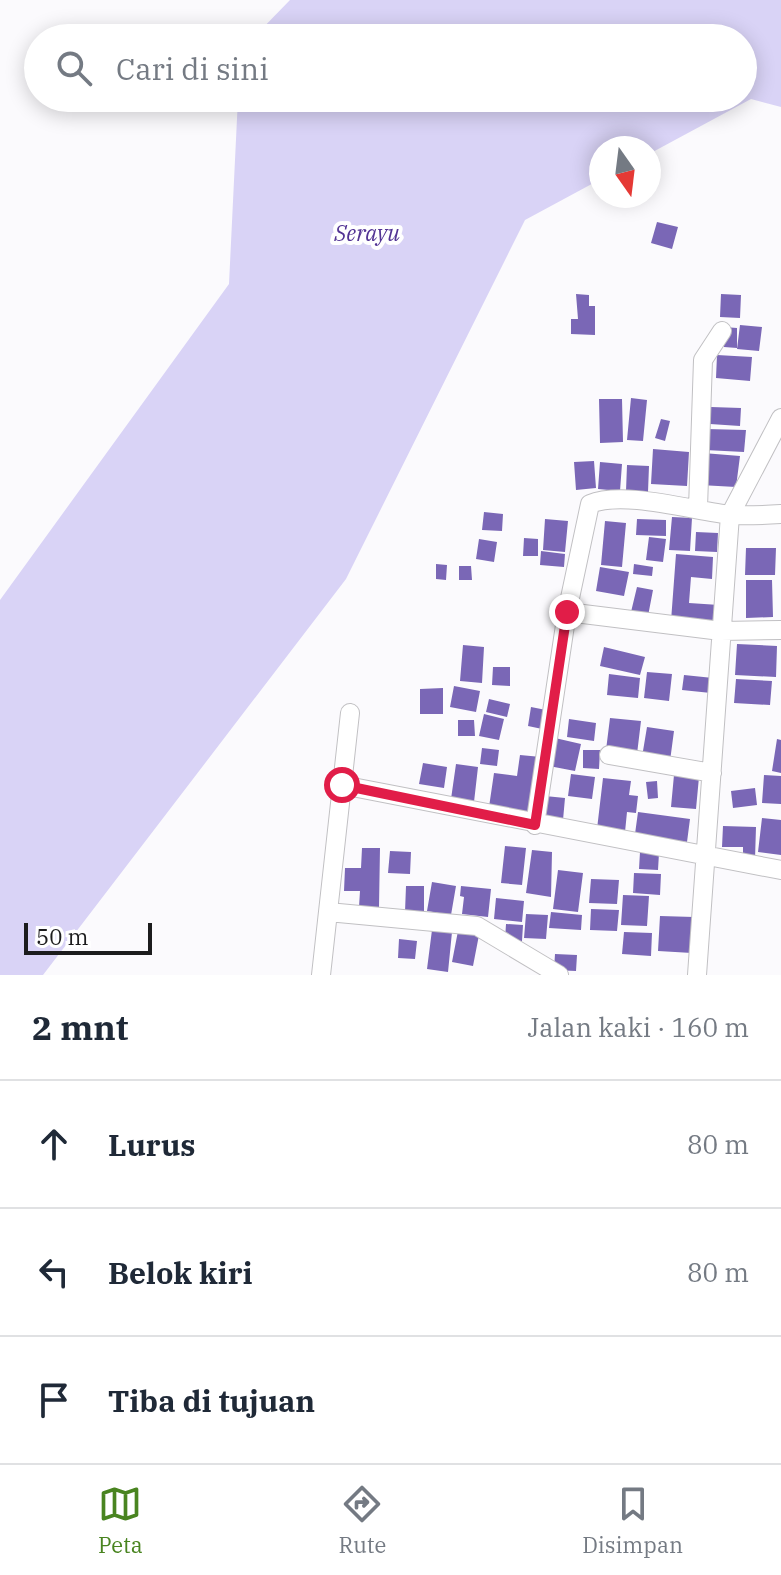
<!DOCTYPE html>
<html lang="id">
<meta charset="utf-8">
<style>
body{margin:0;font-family:"IBM Plex Serif",serif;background:#f6f6f7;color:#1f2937}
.compass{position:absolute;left:589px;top:136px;width:72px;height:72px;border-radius:50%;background:#fff;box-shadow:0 4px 20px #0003;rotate:166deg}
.scale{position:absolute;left:24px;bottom:20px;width:128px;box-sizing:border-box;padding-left:8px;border:4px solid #1c1c1d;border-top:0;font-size:22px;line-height:28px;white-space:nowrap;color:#1c1c1d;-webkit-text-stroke:6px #fff;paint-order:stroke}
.stop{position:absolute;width:24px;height:24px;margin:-18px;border:6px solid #e11d48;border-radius:50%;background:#fff}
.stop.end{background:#e11d48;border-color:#fff;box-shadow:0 2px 8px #0008}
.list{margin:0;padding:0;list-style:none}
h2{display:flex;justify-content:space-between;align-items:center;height:104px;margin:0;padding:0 32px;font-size:34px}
h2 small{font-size:26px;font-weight:400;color:#747a83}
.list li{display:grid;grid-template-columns:52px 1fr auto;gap:24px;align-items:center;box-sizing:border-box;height:128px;padding:0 32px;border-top:2px solid #e0e1e3}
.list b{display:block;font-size:30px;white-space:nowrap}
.list em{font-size:26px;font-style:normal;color:#747a83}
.icon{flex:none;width:44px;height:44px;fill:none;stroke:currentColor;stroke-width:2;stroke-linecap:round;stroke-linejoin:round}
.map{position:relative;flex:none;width:781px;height:975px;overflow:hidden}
.search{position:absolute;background:#fff;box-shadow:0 4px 20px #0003;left:24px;right:24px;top:24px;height:88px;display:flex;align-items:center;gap:20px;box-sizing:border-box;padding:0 28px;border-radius:44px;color:#747a83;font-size:30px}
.sheet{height:488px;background:#fff}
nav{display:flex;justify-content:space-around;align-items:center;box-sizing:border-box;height:112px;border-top:2px solid #e0e1e3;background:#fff;font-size:22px;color:#747a83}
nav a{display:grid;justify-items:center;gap:4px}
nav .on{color:#498420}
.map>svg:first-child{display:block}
.water{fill:#d9d3f6}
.building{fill:#7a67b6}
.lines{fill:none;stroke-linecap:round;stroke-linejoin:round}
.minor-casing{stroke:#c1c0c3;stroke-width:20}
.minor{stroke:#fff;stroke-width:18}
.route{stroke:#e11d48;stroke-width:10}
.labels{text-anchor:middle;stroke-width:8;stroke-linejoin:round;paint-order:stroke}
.water-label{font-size:22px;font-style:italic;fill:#523394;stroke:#fff}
</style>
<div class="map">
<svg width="781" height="975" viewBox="0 0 781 975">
<rect width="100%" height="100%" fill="#fbfafd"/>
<!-- water -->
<path class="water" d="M290,0h491v107l-30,-8 -102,55v-6h-48v31l-76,41 -179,359 -303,396h-43v-375l229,-316 9,-186h505v-60h-490z"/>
<!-- building -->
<path class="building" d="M657,222l21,5 -6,22 -21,-6z
M576,294l13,1v11h6v29l-24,-1v-15h7z
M721,294l20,1 -1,23 -20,-1z
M740,325l22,2 -3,24 -22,-2z
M724,327l13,1v20l-13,-1z
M717,355l35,2 -2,24 -34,-3z
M631,398l16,2 -4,41 -16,-1z
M599,399h23l1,43 -23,1z
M711,407l30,1 -1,18 -30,-2z
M661,419l9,2 -5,20 -10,-3z
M706,429l40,1 -2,22 -39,-2z
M653,449l36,3 -2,34 -36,-2z
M703,453l37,3 -4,31 -36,-2z
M594,461l2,27 -20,2 -2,-28z
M600,462l22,2 -2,27 -22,-2z
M627,465l22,1 -1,26 -22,-1z
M484,512l19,2 -1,17 -20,-1z
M672,517l20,1 -2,33 -21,-1z
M545,519l23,2 -3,31 -22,-2z
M637,519l29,1v16l-30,-1z
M605,521l21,2 -4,44 -21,-2z
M696,532l22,1 -1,19 -22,-1z
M649,537l17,2 -3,23 -17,-2z
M524,538l14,1v17h-15z
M479,539l18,3 -3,20 -18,-3z
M746,548h30l-1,27h-30z
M541,551l24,3 -1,13 -24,-2z
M676,554l37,3 -1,22 -21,-2 -2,26 30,2 -2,20 -46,-4z
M436,564l11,1 -1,15 -10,-1z
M634,564l19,3 -1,9 -19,-2z
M459,566h12l1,14h-13z
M600,567l29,5 -5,24 -28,-5z
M746,580h26l1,37 -27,1z
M637,587l16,3 -5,26 -17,-4z
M737,644l40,2 -1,31 -41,-2z
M463,645l21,2 -2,36 -22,-2z
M604,647l41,10 -5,18 -40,-9z
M493,667h17v19l-18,-1z
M647,672l25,2 -3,27 -25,-3z
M609,674l31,4 -2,20 -31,-3z
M684,675l29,3 -2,15 -29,-3z
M736,679l36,2 -2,24 -36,-2z
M454,686l26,5 -4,21 -26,-5z
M443,688v26h-23v-25z
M489,699l21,5 -3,13 -21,-5z
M531,707l20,4 -4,19 -19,-4z
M484,714l20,5 -5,21 -20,-4z
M610,718l31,3 -4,33 -31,-4z
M569,719l27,4 -2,18 -27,-4z
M458,720h16l1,16h-17z
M647,727l27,4 -4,30 -28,-4z
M555,738l26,6 -6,27 -26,-5z
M777,739l4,1v33l-9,-2z
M482,748l17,2 -2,16 -17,-2z
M583,750h17l-1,19 -16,-1z
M520,755l21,2 -9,60 -43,-10 5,-34 23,3z
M423,763l24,4 -3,21 -25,-4z
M456,764l22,3 -4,35 -23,-3z
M571,774l24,3 -3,22 -24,-3z
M674,775l25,2 -3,32 -25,-2z
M764,775l17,1v28l-19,-1z
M603,778l28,3 -2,14 9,1 -2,17 -9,-1 -2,20 -28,-3z
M657,781l1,17 -10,1 -2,-17z
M755,788l2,17 -24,3 -2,-17z
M545,796l20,2 -2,22 -20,-2z
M638,812l52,7 -3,23 -52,-8z
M762,818l19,2v35l-23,-3z
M723,826l33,1 -1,32h-12v-12h-21z
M505,846l21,2 -4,37 -21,-2z
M362,848h18l-1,59h-20l1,-16h-16l1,-23h16z
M532,850l20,2 -1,45 -25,-4z
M390,851l21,1 -1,22 -22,-1z
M640,852l19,1 -1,17 -19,-1z
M558,870l25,3 -5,39 -25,-3z
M634,873l27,1 -1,21 -27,-2z
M591,879l28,1 -2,24 -28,-1z
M432,882l24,4 -5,29 -24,-4z
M406,886h18v26h-19z
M461,886l30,3 -3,28 -26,-3 2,-17 -4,-1z
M623,895l26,1 -2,30 -26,-1z
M496,898l28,3 -2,21 -28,-3z
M591,909l28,1 -2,21 -27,-1z
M551,912l31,3 -1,15 -32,-2z
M526,914l22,1 -2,24 -22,-1z
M660,916l34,1 -2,36 -34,-2z
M506,924l17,1 -1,16 -17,-1z
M432,930l20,2 -4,40 -21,-3z
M458,931l21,4 -6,31 -21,-4z
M624,932l28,1 -1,23 -29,-2z
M399,939l18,2 -2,18 -17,-1z
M555,954l22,1 -1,16 -22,-1z"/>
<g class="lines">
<defs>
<path id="minor" d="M698,508l5,-148 19,-29
M567,612l154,19 60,-1
M609,755l103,18
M342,785l439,85
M535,825l32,-213 23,-108c34,-14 104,7 141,11 16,1 34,0 50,-1
M328,912l149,14 82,49
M321,975l29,-262
M697,975l33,-460 51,-97"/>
</defs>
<!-- minor casing -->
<use href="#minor" class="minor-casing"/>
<!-- minor -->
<use href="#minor" class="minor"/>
</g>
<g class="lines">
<!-- route -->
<path class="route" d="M342,785l193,40 32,-213"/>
</g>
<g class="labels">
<!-- water labels -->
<g class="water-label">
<text x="367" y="241">Serayu</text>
</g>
</g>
</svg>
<svg class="compass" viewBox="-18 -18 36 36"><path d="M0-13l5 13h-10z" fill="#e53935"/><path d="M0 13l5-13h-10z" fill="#747a83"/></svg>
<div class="scale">50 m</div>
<div class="stop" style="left:342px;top:785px"></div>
<div class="stop end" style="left:567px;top:612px"></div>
<div class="search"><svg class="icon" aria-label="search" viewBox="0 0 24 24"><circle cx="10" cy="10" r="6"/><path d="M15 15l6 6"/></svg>Cari di sini</div>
</div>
<section class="sheet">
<h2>2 mnt<small>Jalan kaki · 160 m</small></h2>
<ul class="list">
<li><svg class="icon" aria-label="ahead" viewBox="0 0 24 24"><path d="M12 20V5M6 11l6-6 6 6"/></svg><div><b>Lurus</b></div><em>80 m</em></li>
<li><svg class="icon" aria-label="left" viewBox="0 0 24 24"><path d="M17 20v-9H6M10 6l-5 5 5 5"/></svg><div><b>Belok kiri</b></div><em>80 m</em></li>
<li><svg class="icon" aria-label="arrive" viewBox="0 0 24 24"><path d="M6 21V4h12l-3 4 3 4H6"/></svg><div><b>Tiba di tujuan</b></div></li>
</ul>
</section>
<nav>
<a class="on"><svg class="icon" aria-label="map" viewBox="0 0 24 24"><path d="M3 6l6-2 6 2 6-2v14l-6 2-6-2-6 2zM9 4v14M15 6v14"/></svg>Peta</a>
<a><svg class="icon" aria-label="directions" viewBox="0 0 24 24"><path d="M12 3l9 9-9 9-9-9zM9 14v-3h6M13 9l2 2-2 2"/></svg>Rute</a>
<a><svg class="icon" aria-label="saved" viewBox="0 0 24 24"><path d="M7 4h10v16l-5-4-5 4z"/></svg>Disimpan</a>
</nav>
